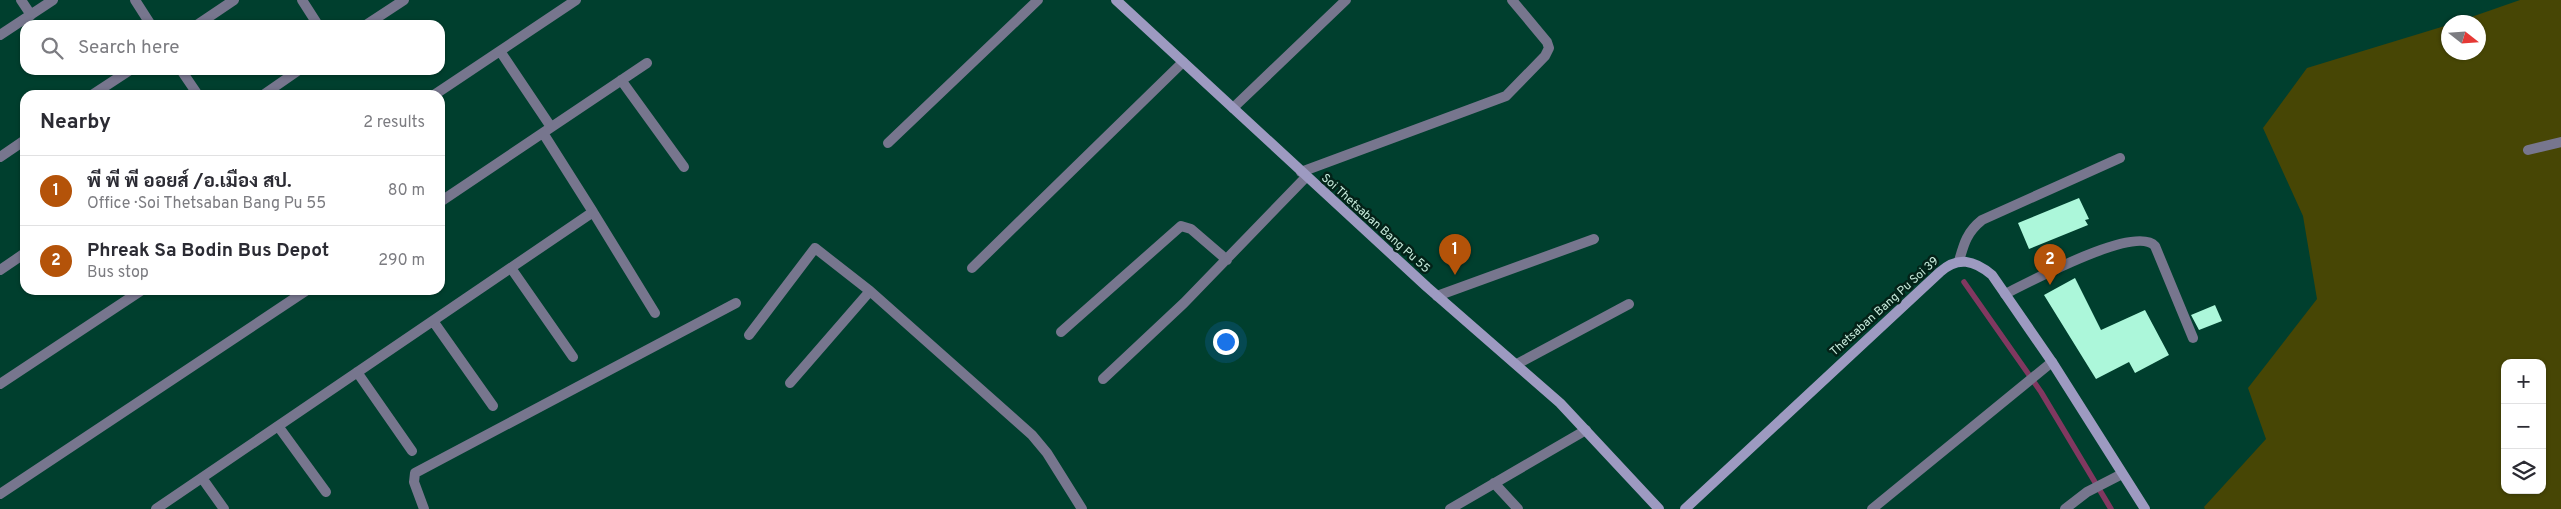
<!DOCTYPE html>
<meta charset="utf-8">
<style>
body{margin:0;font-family:Overpass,Sarabun,sans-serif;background:#f7f7f7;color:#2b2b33}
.controls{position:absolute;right:15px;bottom:15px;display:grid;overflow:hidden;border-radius:10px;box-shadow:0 1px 4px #0004}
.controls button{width:45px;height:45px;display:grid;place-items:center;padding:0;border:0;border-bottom:1px solid #e1e1e2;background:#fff;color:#2b2b33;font:25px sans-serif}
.compass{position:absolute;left:2441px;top:15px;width:45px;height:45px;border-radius:50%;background:#fff;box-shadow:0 1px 4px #0004;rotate:107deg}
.you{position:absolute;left:1225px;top:341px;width:18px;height:18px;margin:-12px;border:4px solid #fff;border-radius:50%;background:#1a73e8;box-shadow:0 0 0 8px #1a73e833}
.badge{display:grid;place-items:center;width:32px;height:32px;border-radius:50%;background:#b45309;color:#fff;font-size:16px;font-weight:700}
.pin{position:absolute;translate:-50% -41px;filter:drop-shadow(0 1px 2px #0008)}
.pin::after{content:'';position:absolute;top:26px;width:18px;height:15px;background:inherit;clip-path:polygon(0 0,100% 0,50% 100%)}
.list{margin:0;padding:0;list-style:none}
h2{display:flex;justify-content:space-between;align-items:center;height:65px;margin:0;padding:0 20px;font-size:21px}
h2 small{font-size:16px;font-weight:400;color:#7c7c81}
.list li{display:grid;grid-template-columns:32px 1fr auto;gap:15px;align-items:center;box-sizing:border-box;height:70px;padding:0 20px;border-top:1px solid #e1e1e2}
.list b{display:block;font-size:19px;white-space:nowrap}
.list p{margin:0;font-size:16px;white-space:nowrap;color:#7c7c81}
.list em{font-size:16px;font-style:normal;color:#7c7c81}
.icon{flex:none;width:28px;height:28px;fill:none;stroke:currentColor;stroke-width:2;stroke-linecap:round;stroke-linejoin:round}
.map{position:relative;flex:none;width:2561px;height:509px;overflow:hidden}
.search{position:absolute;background:#fff;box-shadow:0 1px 4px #0004;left:20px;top:20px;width:425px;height:55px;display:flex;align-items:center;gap:12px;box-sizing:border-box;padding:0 18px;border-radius:15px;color:#7c7c81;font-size:19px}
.panel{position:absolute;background:#fff;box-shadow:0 1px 4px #0004;left:20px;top:90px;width:425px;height:205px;border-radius:15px}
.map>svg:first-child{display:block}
.green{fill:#474605;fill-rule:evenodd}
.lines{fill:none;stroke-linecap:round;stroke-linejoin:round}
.stream{stroke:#813860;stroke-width:5.5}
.building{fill:#acf7da}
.lane{stroke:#77768e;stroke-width:10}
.street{stroke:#77768e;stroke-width:10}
.secondary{stroke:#9d9ac1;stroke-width:10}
.labels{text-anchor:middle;stroke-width:5;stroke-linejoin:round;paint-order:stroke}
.street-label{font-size:12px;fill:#c8ebdc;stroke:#032218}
</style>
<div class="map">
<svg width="2561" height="509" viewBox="0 0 2561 509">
<rect width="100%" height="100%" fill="#003f2e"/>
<!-- green -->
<path class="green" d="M2520,0h41v509h-356l-1,-2 62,-68 -18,-51 69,-89 -14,-83 -40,-88 44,-60 141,-43v27h30v-30h-21zM2505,363h37v127h-37z"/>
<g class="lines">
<!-- stream -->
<path class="stream" d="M1964,282l77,110 70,117"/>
</g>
<!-- building -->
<path class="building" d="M2079,198l10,21 -4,1 3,5 -59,24 -11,-26z
M2075,278l26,52 44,-20 24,45 -34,18 -6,-11 -33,17 -52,-84z
M2215,305l7,16 -23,9 -8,-15z"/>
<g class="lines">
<!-- lane -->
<path class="lane" d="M2005,294c25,-12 130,-70 150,-48l38,92
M1437,296l157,-57
M749,335l66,-87 55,43 162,144 15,18 35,56
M790,383l80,-92
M424,509l-10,-27 1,-9 321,-170"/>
<!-- street -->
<path class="street" d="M21,0l10,15
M135,0l16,25
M302,0l16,25
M197,25l37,-25
M366,25l38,-25
M0,35l53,-35
M500,51l51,76
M181,70l17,25
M621,80l63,87
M92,95l38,-25
M263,95l36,-25
M434,95l142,-95
M1233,108l113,-108
M888,143l150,-143
M2528,150l33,-8
M0,157l25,-17
M1301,172l205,-76 39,-40 4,-8 -2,-6 -35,-42
M440,202l207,-139
M593,212l62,101
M1959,261c5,-18 8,-29 23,-41l138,-62
M511,268l62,89
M972,268l211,-206
M0,270l25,-17
M433,321l60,85
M1061,332l120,-106 10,3 36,31
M1517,364l112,-60
M357,372l55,79
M1103,379l81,-76 122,-126
M0,384l142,-94
M278,426l48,66
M202,478l22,31
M1494,483l24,26
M0,494l307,-204
M156,509l437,-297 -50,-79
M1450,509l136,-79
M1872,509l180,-147
M2065,509l22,-17 35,-18"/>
<!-- secondary -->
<path class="secondary" d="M1116,0l311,287 133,116 99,106
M1685,509l255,-237c18,-16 34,-12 52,3l60,87 93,147"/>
</g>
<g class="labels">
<!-- street labels -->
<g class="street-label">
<text transform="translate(1376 223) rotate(42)" y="4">Soi Thetsaban Bang Pu 55</text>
<text transform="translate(1884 306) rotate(-42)" y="4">Thetsaban Bang Pu Soi 39</text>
</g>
</g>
</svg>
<div class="controls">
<button>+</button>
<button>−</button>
<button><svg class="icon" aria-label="layers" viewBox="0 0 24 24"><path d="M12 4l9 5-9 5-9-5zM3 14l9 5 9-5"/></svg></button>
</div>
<svg class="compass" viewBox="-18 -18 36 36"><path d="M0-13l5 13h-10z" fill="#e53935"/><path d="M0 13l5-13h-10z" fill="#7c7c81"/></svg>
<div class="you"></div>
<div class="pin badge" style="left:1455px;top:275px">1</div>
<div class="pin badge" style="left:2050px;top:285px">2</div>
<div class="search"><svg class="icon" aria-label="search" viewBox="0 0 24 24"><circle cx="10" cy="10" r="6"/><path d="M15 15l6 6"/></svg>Search here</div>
<section class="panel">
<h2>Nearby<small>2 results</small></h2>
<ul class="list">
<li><span class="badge">1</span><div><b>พี พี พี ออยส์ /อ.เมือง สป.</b><p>Office · Soi Thetsaban Bang Pu 55</p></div><em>80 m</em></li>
<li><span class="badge">2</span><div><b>Phreak Sa Bodin Bus Depot</b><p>Bus stop</p></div><em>290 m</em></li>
</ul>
</section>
</div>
